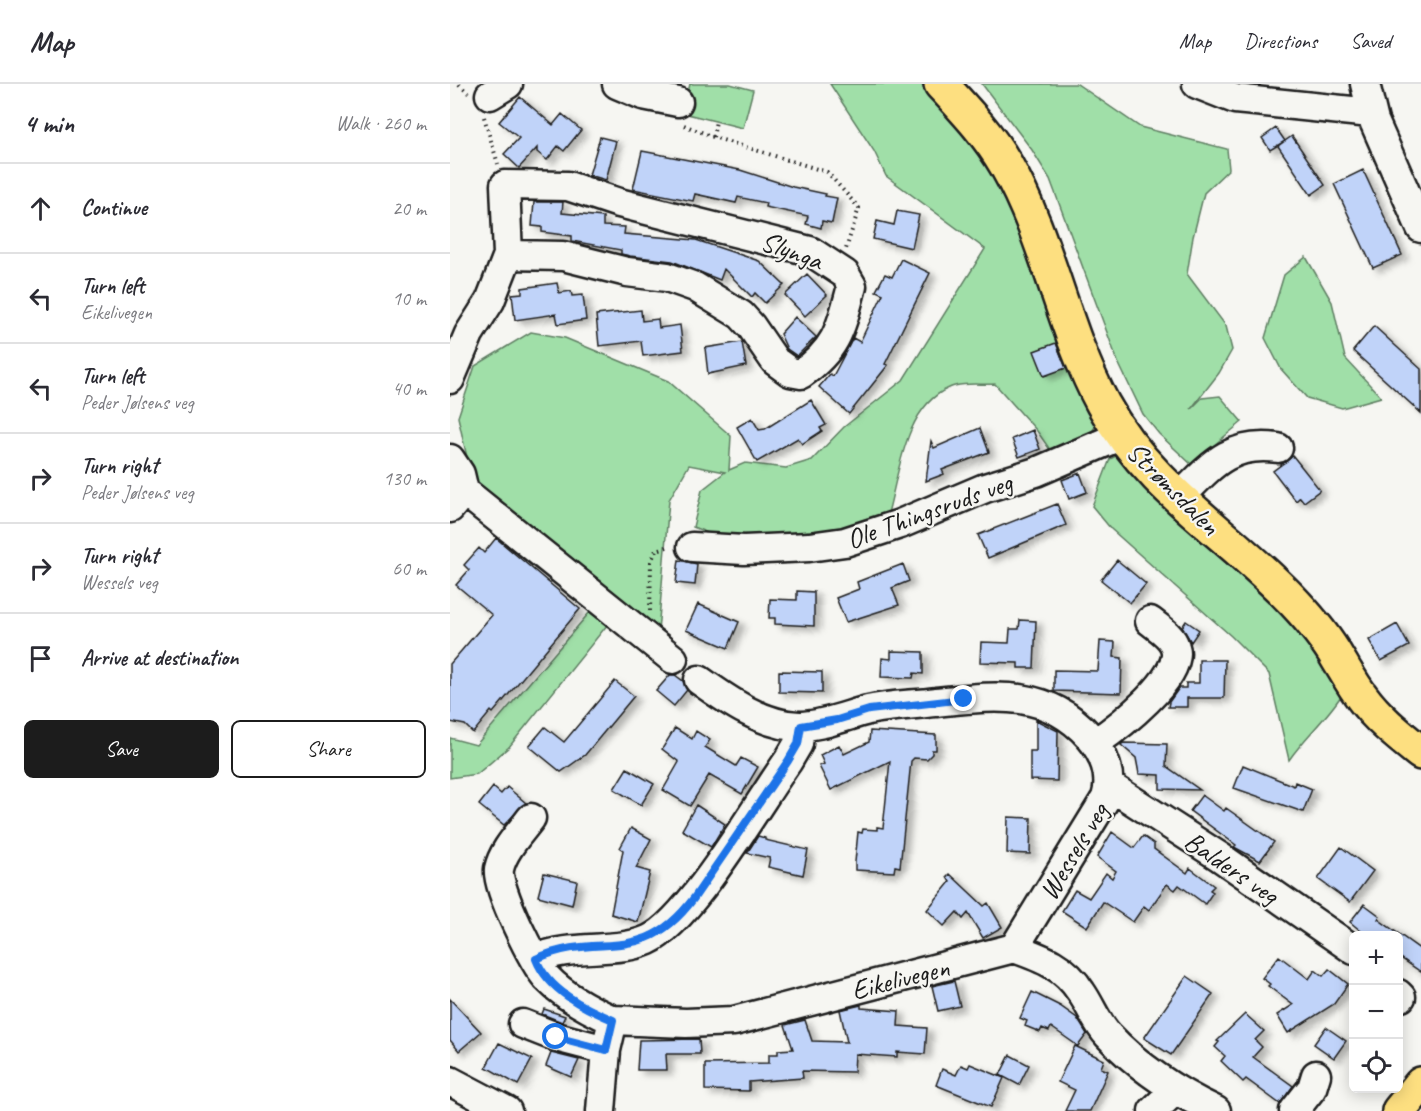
<!DOCTYPE html>
<meta charset="utf-8">
<style>
body{margin:0;font-family:Caveat,sans-serif;background:#f7f7f7;color:#2b2b33}
.controls{position:absolute;right:18px;bottom:18px;display:grid;overflow:hidden;border-radius:9px;box-shadow:0 3px 15px #0003}
.controls button{width:54px;height:54px;display:grid;place-items:center;padding:0;border:0;border-bottom:2px solid #e1e1e2;background:#fff;color:#2b2b33;font:30px sans-serif}
.stop{position:absolute;width:18px;height:18px;margin:-14px;border:4px solid #1a73e8;border-radius:50%;background:#fff}
.stop.end{background:#1a73e8;border-color:#fff;box-shadow:0 2px 6px #0008}
.list{margin:0;padding:0;list-style:none}
h2{display:flex;justify-content:space-between;align-items:center;height:78px;margin:0;padding:0 24px;font-size:26px}
h2 small{font-size:20px;font-weight:400;color:#7c7c81}
.list li{display:grid;grid-template-columns:39px 1fr auto;gap:18px;align-items:center;box-sizing:border-box;height:90px;padding:0 24px;border-top:2px solid #e1e1e2}
.list b{display:block;font-size:22px;white-space:nowrap}
.list p{margin:0;font-size:20px;white-space:nowrap;color:#7c7c81}
.list em{font-size:20px;font-style:normal;color:#7c7c81}
.actions{display:flex;gap:12px;padding:18px 24px}
.actions a{flex:1;padding:14px 0;border:2px solid #1c1c1c;border-radius:9px;text-align:center;font-size:21px;color:#1c1c1c}
.actions .main{background:#1c1c1c;color:#fff}
.icon{flex:none;width:33px;height:33px;fill:none;stroke:currentColor;stroke-width:2;stroke-linecap:round;stroke-linejoin:round}
.map{position:relative;flex:none;width:971px;height:1027px;overflow:hidden}
header{display:flex;align-items:center;gap:36px;box-sizing:border-box;height:84px;padding:0 30px;background:#fff;border-bottom:2px solid #e1e1e2}
header strong{font-size:28px}
nav{display:flex;gap:33px;margin-inline-start:auto;font-size:21px}
main{display:flex}
aside{flex:1;background:#fff}
.map>svg:first-child{display:block}
.green{fill:#a0dfa8;stroke:#5e7e62;stroke-width:1.5}
.building{fill:#c0d3f9;stroke:#1c1c1c;stroke-width:1.5;filter:url(#shadow)}
.lines{fill:none;stroke-linecap:round;stroke-linejoin:round}
.minor-casing{stroke:#1c1c1c;stroke-width:33}
.major-casing{stroke:#1c1c1c;stroke-width:38}
.path{stroke:#1c1c1c;stroke-width:4;stroke-dasharray:1.5 4.5;stroke-linecap:butt}
.minor{stroke:#f6f6f2;stroke-width:28}
.major{stroke:#fddf80;stroke-width:33}
.route{stroke:#1a73e8;stroke-width:8}
.labels{text-anchor:middle;stroke-width:4.5;stroke-linejoin:round;paint-order:stroke}
.street-label{font-size:28px;fill:#1c1c1c;stroke:#f6f6f2}
</style>
<header>
<strong>Map</strong>
<nav><a>Map</a><a>Directions</a><a>Saved</a></nav>
</header>
<main>
<aside>
<h2>4 min<small>Walk · 260 m</small></h2>
<ul class="list">
<li><svg class="icon" aria-label="ahead" viewBox="0 0 24 24"><path d="M12 20V5M6 11l6-6 6 6"/></svg><div><b>Continue</b></div><em>20 m</em></li>
<li><svg class="icon" aria-label="left" viewBox="0 0 24 24"><path d="M17 20v-9H6M10 6l-5 5 5 5"/></svg><div><b>Turn left</b><p>Eikelivegen</p></div><em>10 m</em></li>
<li><svg class="icon" aria-label="left" viewBox="0 0 24 24"><path d="M17 20v-9H6M10 6l-5 5 5 5"/></svg><div><b>Turn left</b><p>Peder Jølsens veg</p></div><em>40 m</em></li>
<li><svg class="icon" aria-label="right" viewBox="0 0 24 24"><path d="M7 20v-9h11M14 6l5 5-5 5"/></svg><div><b>Turn right</b><p>Peder Jølsens veg</p></div><em>130 m</em></li>
<li><svg class="icon" aria-label="right" viewBox="0 0 24 24"><path d="M7 20v-9h11M14 6l5 5-5 5"/></svg><div><b>Turn right</b><p>Wessels veg</p></div><em>60 m</em></li>
<li><svg class="icon" aria-label="arrive" viewBox="0 0 24 24"><path d="M6 21V4h12l-3 4 3 4H6"/></svg><div><b>Arrive at destination</b></div></li>
</ul>
<div class="actions"><a class="main">Save</a><a>Share</a></div>
</aside>
<div class="map">
<svg width="971" height="1027" viewBox="0 0 971 1027">
<defs>
<filter id="shadow"><feDropShadow dx="6" dy="4" stdDeviation="3" flood-color="#0004"/></filter>
</defs>
<rect width="100%" height="100%" fill="#f6f6f2"/>
<filter id="ink" filterUnits="userSpaceOnUse"><feTurbulence type="fractalNoise" baseFrequency=".0167" numOctaves="2"/><feDisplacementMap in="SourceGraphic" scale="12" xChannelSelector="R" yChannelSelector="G"/><feConvolveMatrix kernelMatrix="1 2 1 2 8 2 1 2 1" color-interpolation-filters="sRGB"/></filter>
<g filter="url(#ink)">
<!-- green -->
<path class="green" d="M240,0h40l23,6 -10,38 -60,-15z
M380,0h94l47,54 39,65 88,219 -8,13 -35,22 -18,-26 -42,-47c-14,1 -34,-2 -46,4 -45,19 -50,87 -62,129l-33,21 -115,7 -46,-18 9,-37 23,-18 -36,-7 -20,35 -11,132 -34,-28 -115,143 -32,27 -27,4v-40l26,7 119,-139 -123,-126 -14,-63 17,-51 56,-34 34,6 103,43 63,55 -2,34 16,-7 41,5 26,-8 32,-33 59,-47 82,-131 -99,-73 -12,-25z
M532,0h95l63,43 87,22 2,20 -25,24 -11,44 -6,37 39,52 6,24 -13,23 -28,36 11,-11 18,-2 22,26 -51,42 -32,-30 -16,-20 -25,-52 -68,-183 -18,-29z
M856,173l26,45 13,56 36,39 -39,11 -35,-10 -26,-29 -16,-31 19,-63z
M668,371l160,154 34,41 29,46c-15,23 -36,41 -52,64l-20,-86 -38,-38 -120,-107 -19,-23 18,-47z"/>
<!-- building -->
<path class="building" d="M70,13l33,28 9,-11 19,16 -17,21 -6,-5 -11,14 -10,-8v-4l-18,20 -15,-14 15,-16 -20,-16z
M826,44l9,13 -15,9 -8,-12z
M842,52l33,49 -14,10 -33,-49z
M150,53l16,4 -10,39 -17,-5z
M192,67l98,19 53,17 33,7 -1,2 12,2 -5,25 -10,-2 -1,7 -15,-4 2,-8 -43,-9 1,-4 -28,-6 -2,6 -41,-9 -2,7 -60,-12z
M913,86l39,85 -29,13 -39,-84z
M84,118h29l-1,11 41,4v9l22,1 -1,7 72,6 63,21 25,24 -19,18 -10,-10 -3,4 -28,-28 -4,11 -48,-19 -42,-5 -9,-2v-4l-49,-9v-5l-30,-4v-5l-10,-1z
M447,127l22,4 -7,33 -39,-9 4,-18 17,4z
M451,175l29,14 -45,91 3,1 -39,49 -30,-27 11,-13 3,2 20,-38 7,4 23,-48 -7,-3 9,-17 7,3z
M357,190l20,21 -22,21 -20,-21z
M107,199l2,10 12,-2 1,5 11,-1 3,25 -28,4 -2,-10 -41,6 -3,-26 10,-1v-5z
M191,226l1,11 16,-2 1,9 21,-3 3,26 -40,5 -2,-15 -42,5 -3,-31z
M345,233l21,20 -19,19 -10,-7 -7,-15z
M924,242l47,43v44l-68,-62z
M292,258l4,24 -38,8 -3,-26z
M606,259l10,25 -22,8 -10,-25z
M361,316l15,25 -6,3 2,3 -20,13 -4,-6 -41,24 -20,-35 15,-9 7,12 6,-1z
M530,344l9,24 -47,18 2,4 -18,7 5,-40 3,7z
M583,346l7,19 -21,8 -7,-18z
M843,372l27,34 -16,12 -4,-5 -4,4 -23,-30z
M630,389l7,19 -18,7 -7,-19z
M607,420l9,21 -78,33 -10,-23z
M46,454l84,71 -87,104 -2,-2 -18,22 -8,-8 -15,-3v-58l42,-49 -36,-30 13,-15 -5,-5 15,-17 5,5z
M229,476l18,4 -2,21 -19,-2z
M667,476l29,24 -16,19 -29,-23z
M453,480l6,17 -17,7 7,17 -53,17 -10,-24 23,-9 -2,-7z
M347,507l17,1v34l-39,-2v-6h-6l1,-19 27,1z
M248,520l41,18 -11,26 -42,-18z
M570,536l16,1 -2,47h-16v-5l-38,-1 1,-20 28,1 1,-14h9z
M736,537l13,9 -8,12 -9,-15z
M947,540l12,22 -28,15 -12,-21z
M650,557l15,1 -1,15 8,1 -1,35 -67,-2v-21l44,1z
M441,567l32,1v22l-9,-1 -1,5 -32,-1 1,-19 9,1z
M749,576h26l-1,38h-37v9h-19l1,-5 10,-14h7v-5h13z
M329,587l43,1v21l-43,-1z
M220,591h5l8,6 4,9 -13,16 -18,-15z
M165,597l19,15 -49,59 -24,17 -32,-26 16,-19 19,15z
M586,636l22,11 -1,50 -27,-1v-29h6z
M225,644l17,11 4,-8 14,9 -5,7 31,19 5,-8 17,9 -16,27 -33,-19 -19,31 -27,-16 16,-28 -17,-13z
M420,647l66,4v15h-4v4l-5,5 -13,-1 -3,3 -11,106 -5,-1 -1,6 -39,-2v-8l3,-30 4,1 1,-4 14,1v-3l6,1 7,-67 -59,29 -12,-24 5,-2 -4,-9 19,-10 5,9 25,-12z
M673,659l44,1 -1,22 34,24 -40,-1v-14l-21,-1 -3,-16 -15,-13z
M793,681l51,21 1,-4 17,7 -9,23 -69,-24z
M177,684l27,16 -13,21 -27,-16z
M43,703l8,7 6,-7 19,16 -22,22 -25,-20z
M752,711l22,16 2,-3 48,34 -14,19 -26,-14 2,-2 -46,-34z
M246,721l29,19 -14,23 -29,-17z
M558,733l23,1 -1,36 -23,-1z
M181,744l20,11 -15,29 14,4 -12,50 -27,-8 12,-64 -3,-2z
M662,748l22,16 9,-12 11,8v5l33,24 3,-5 24,18 -4,4 3,2 -8,12 -26,-19 -4,5 -8,-6 -18,26 -5,-4 -11,16 -30,-20 -16,25 -25,-16 13,-21 14,8 17,-25 6,5 4,-7 -19,-14z
M308,752l7,2v2l43,10 -5,25 -35,-8 2,-9 -23,-5z
M891,763l32,24 -23,31 -32,-23z
M94,789l33,8 -5,24 -34,-9z
M500,790l34,32 4,-3 14,24 -19,11 -15,-25 -5,6 -6,-7 -13,14 -17,-16 23,-28 -3,-5z
M914,820l16,12 -2,3 43,31v22l-23,-16v-20h-31l-17,-14z
M829,872l30,23 6,-9 8,6 6,-7 19,15 -14,20 -46,29 -11,-18 16,-10 -25,-19 2,-2 -8,-6z
M737,892l26,18 -42,61 -27,-17z
M504,897l6,25 -22,5 -6,-25z
M582,908l28,14 17,12 10,16 -9,12 -27,-19 -2,4 -7,-3 -2,4 -15,-6 2,-5 -7,-3z
M0,915l31,33 -22,19 -9,-11z
M411,921v3l38,3 -1,15 29,2 -2,26 -28,-2v5l-42,-3 -1,18 -52,-1 1,7 -54,4v9l-44,-1v-26l64,-1v-9h9v-4l15,-1 -8,-24 20,-5 7,21 35,1 -7,-32z
M94,925l21,7 -3,6 -20,-8z
M795,930l19,17 -9,9 7,7 -9,10 40,29 -13,18 -34,-25 -3,3 -22,-21 4,-5 -10,-9 4,-5 -2,-1z
M876,943l20,14 -12,17 -20,-14z
M249,955l1,15h-34l1,16h-30l2,-30z
M49,959l33,16 -14,26 -32,-18z
M625,962l29,14 -3,8 7,3 -18,40h-25l10,-21 -17,-8z
M101,969l28,7 -8,17 -25,-11z
M560,971l19,10 -10,20 -19,-10z
M520,980l34,14 -13,29 -55,-22 6,-16 14,6 5,-10 7,3z"/>
<g class="lines">
<defs>
<path id="minor" d="M167,0l26,11 35,7
M747,0l38,15 136,14
M915,0l9,37 47,107
M40,11l18,-11
M0,295l19,-45 21,-33 18,-46 -3,-70 63,1 51,17 191,48 35,23 7,12c-11,41 -14,62 -51,88l-11,-2 -15,-11 -24,-35 -10,-11 -46,-28 -28,-10 -40,-5 -64,-16 -55,-1
M0,375l10,15 4,17 -14,17
M14,407l209,168
M728,415c32,-32 51,-58 100,-51
M242,463l52,3 65,-3 36,-5 55,-18 85,-36 51,-16 86,-37
M249,596c28,20 66,47 103,46 23,-1 44,-10 66,-16 22,-5 46,-5 68,-8 58,-6 110,-14 153,34 15,17 24,40 17,62l-92,150
M645,659c22,-15 90,-66 80,-96 -3,-11 -16,-19 -25,-26
M660,702l110,71 134,93
M81,734c-11,15 -28,32 -32,51 -3,19 35,95 48,109 18,19 43,32 66,42
M86,875c36,-16 79,-5 112,-19 42,-19 110,-137 140,-179l10,-17 2,-18
M948,910l3,3
M73,940l33,13 50,13
M0,997l57,30
M151,1027l5,-61 7,-30 73,3 48,-2 280,-73c28,10 51,18 67,44 10,14 15,30 27,43 30,32 68,57 108,76
M703,1027l22,-21
M844,1027l18,-23 4,-13"/>
<path id="major" d="M491,0c24,26 47,50 65,81 43,75 56,163 97,239 47,86 126,129 191,198 16,17 32,36 44,57 8,13 15,26 24,38 16,22 38,39 59,56
M949,1027l22,-27"/>
</defs>
<!-- minor casing -->
<use href="#minor" class="minor-casing"/>
<!-- major casing -->
<use href="#major" class="major-casing"/>
<!-- path -->
<path class="path" d="M9,0l9,9
M34,33l14,47
M234,41l29,12 114,35 32,36 -13,41
M263,53l3,-16
M200,527l1,-49 5,-12 15,-4"/>
<!-- minor -->
<use href="#minor" class="minor"/>
<!-- major -->
<use href="#major" class="major"/>
</g>
</g>
<g class="lines" filter="url(#ink)">
<!-- route -->
<path class="route" d="M106,953l50,13 7,-30c-29,-12 -65,-30 -77,-61 65,-30 104,11 158,-61l94,-137 10,-17 3,-18 36,-6 32,-10 95,-11"/>
</g>
<g class="labels">
<!-- street labels -->
<g class="street-label">
<text transform="translate(342 166) rotate(20)" y="10">Slynga</text>
<text transform="translate(724 404) rotate(45)" y="10">Strømsdalen</text>
<text transform="translate(479 426) rotate(-20)" y="10">Ole Thingsruds veg</text>
<text transform="translate(623 767) rotate(-59)" y="10">Wessels veg</text>
<text transform="translate(782 783) rotate(34)" y="10">Balders veg</text>
<text transform="translate(450 894) rotate(-14)" y="10">Eikelivegen</text>
</g>
</g>
</svg>
<div class="controls">
<button>+</button>
<button>−</button>
<button><svg class="icon" aria-label="locate" viewBox="0 0 24 24"><circle cx="12" cy="12" r="6"/><path d="M12 2v4M12 18v4M2 12h4M18 12h4"/></svg></button>
</div>
<div class="stop" style="left:106px;top:953px"></div>
<div class="stop end" style="left:514px;top:615px"></div>
</div>
</main>
